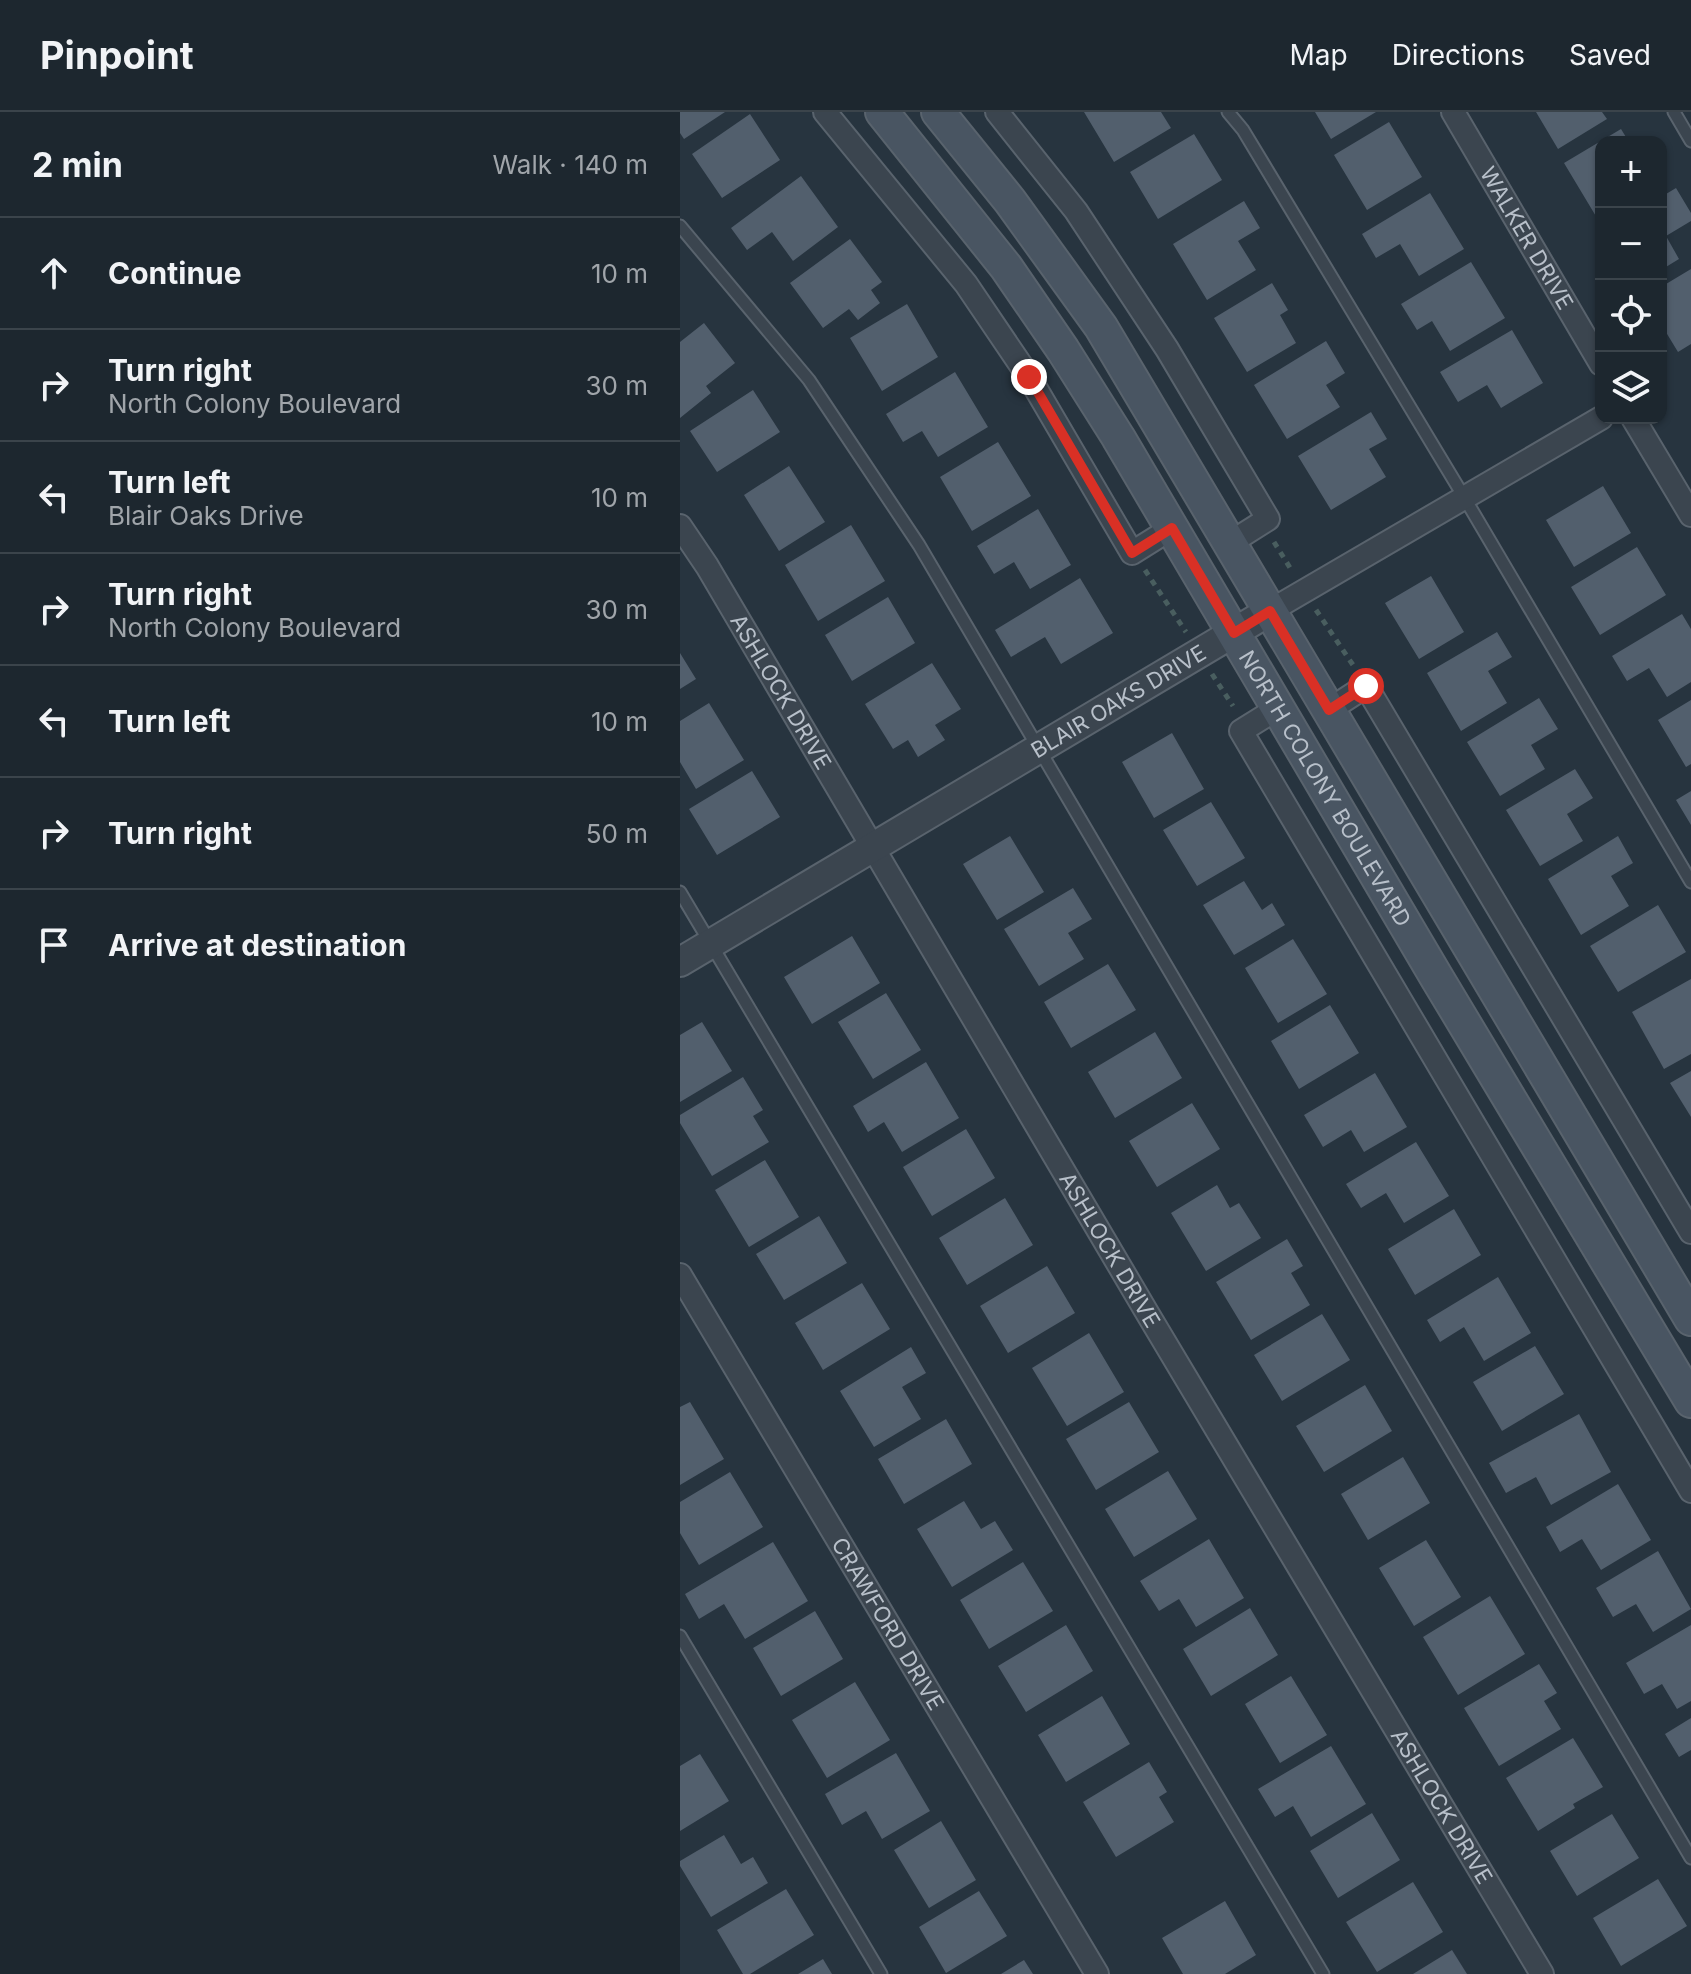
<!DOCTYPE html>
<meta charset="utf-8">
<style>
body{margin:0;font-family:Inter,sans-serif;background:#2a333b;color:#f1f3f6}
.controls{position:absolute;right:24px;top:24px;display:grid;overflow:hidden;border-radius:16px;box-shadow:0 2px 6px #0004}
.controls button{width:72px;height:72px;display:grid;place-items:center;padding:0;border:0;border-bottom:2px solid #3b444b;background:#1d272f;color:#f1f3f6;font:40px sans-serif}
.stop{position:absolute;width:24px;height:24px;margin:-18px;border:6px solid #d93025;border-radius:50%;background:#fff}
.stop.end{background:#d93025;border-color:#fff;box-shadow:0 2px 8px #0008}
.list{margin:0;padding:0;list-style:none}
h2{display:flex;justify-content:space-between;align-items:center;height:104px;margin:0;padding:0 32px;font-size:34px}
h2 small{font-size:26px;font-weight:400;color:#a0a5aa}
.list li{display:grid;grid-template-columns:52px 1fr auto;gap:24px;align-items:center;box-sizing:border-box;height:112px;padding:0 32px;border-top:2px solid #3b444b}
.list b{display:block;font-size:30px;white-space:nowrap}
.list p{margin:0;font-size:26px;white-space:nowrap;color:#a0a5aa}
.list em{font-size:26px;font-style:normal;color:#a0a5aa}
.icon{flex:none;width:44px;height:44px;fill:none;stroke:currentColor;stroke-width:2;stroke-linecap:round;stroke-linejoin:round}
.map{position:relative;flex:none;width:1011px;height:1862px;overflow:hidden}
header{display:flex;align-items:center;gap:48px;box-sizing:border-box;height:112px;padding:0 40px;background:#1d272f;border-bottom:2px solid #3b444b}
header strong{font-size:38px}
nav{display:flex;gap:44px;margin-inline-start:auto;font-size:28px}
main{display:flex}
aside{flex:1;background:#1d272f}
.map>svg:first-child{display:block}
.building{fill:#525f6d}
.lines{fill:none;stroke-linecap:round;stroke-linejoin:round}
.service-casing{stroke:#59636d;stroke-width:15}
.minor-casing{stroke:#59636d;stroke-width:26}
.tertiary-casing{stroke:#59636d;stroke-width:32}
.secondary-casing{stroke:#59636d;stroke-width:36}
.path{stroke:#495e5f;stroke-width:5;stroke-dasharray:6 6;stroke-linecap:butt}
.service{stroke:#3b454f;stroke-width:11}
.minor{stroke:#3b454f;stroke-width:22}
.tertiary{stroke:#3b454f;stroke-width:28}
.secondary{stroke:#495562;stroke-width:32}
.route{stroke:#d93025;stroke-width:10}
.labels{text-anchor:middle;stroke-width:7;stroke-linejoin:round;paint-order:stroke}
.street-label{font-size:22px;fill:#b8c0ca;stroke:#202a35}
</style>
<header>
<strong>Pinpoint</strong>
<nav><a>Map</a><a>Directions</a><a>Saved</a></nav>
</header>
<main>
<aside>
<h2>2 min<small>Walk · 140 m</small></h2>
<ul class="list">
<li><svg class="icon" aria-label="ahead" viewBox="0 0 24 24"><path d="M12 20V5M6 11l6-6 6 6"/></svg><div><b>Continue</b></div><em>10 m</em></li>
<li><svg class="icon" aria-label="right" viewBox="0 0 24 24"><path d="M7 20v-9h11M14 6l5 5-5 5"/></svg><div><b>Turn right</b><p>North Colony Boulevard</p></div><em>30 m</em></li>
<li><svg class="icon" aria-label="left" viewBox="0 0 24 24"><path d="M17 20v-9H6M10 6l-5 5 5 5"/></svg><div><b>Turn left</b><p>Blair Oaks Drive</p></div><em>10 m</em></li>
<li><svg class="icon" aria-label="right" viewBox="0 0 24 24"><path d="M7 20v-9h11M14 6l5 5-5 5"/></svg><div><b>Turn right</b><p>North Colony Boulevard</p></div><em>30 m</em></li>
<li><svg class="icon" aria-label="left" viewBox="0 0 24 24"><path d="M17 20v-9H6M10 6l-5 5 5 5"/></svg><div><b>Turn left</b></div><em>10 m</em></li>
<li><svg class="icon" aria-label="right" viewBox="0 0 24 24"><path d="M7 20v-9h11M14 6l5 5-5 5"/></svg><div><b>Turn right</b></div><em>50 m</em></li>
<li><svg class="icon" aria-label="arrive" viewBox="0 0 24 24"><path d="M6 21V4h12l-3 4 3 4H6"/></svg><div><b>Arrive at destination</b></div></li>
</ul>
</aside>
<div class="map">
<svg width="1011" height="1862" viewBox="0 0 1011 1862">
<rect width="100%" height="100%" fill="#27343f"/>
<!-- building -->
<path class="building" d="M0,0h45l-41,27 -4,-6z
M404,0h77l10,16 -57,34z
M635,0h61l-45,27z
M856,0h66l5,7 -49,30z
M70,2l30,46 -58,38 -30,-44z
M709,10l33,55 -55,33 -33,-55z
M941,17l8,13h-28v73l-4,3 -33,-55z
M514,22l28,46 -64,39 -28,-47z
M121,64l37,51 -45,34 -21,-29 -25,18 -16,-22z
M996,76l15,25v8l-25,15 13,23 -18,11v-73z
M750,81l34,56 -45,27 -19,-32 -24,14 -14,-24z
M564,89l16,27 -22,13 18,29 -49,30 -34,-56z
M170,127l32,43 -11,8 9,13 -22,17 -9,-11 -26,19 -33,-45z
M791,150l34,56 -55,33 -18,-30 -15,9 -16,-26z
M1011,157v75l-13,8 -17,-28v-37z
M592,171l16,27 -8,5 16,28 -49,29 -33,-54z
M227,192l31,53 -56,34 -32,-53z
M24,211l31,40 -29,23 5,7 -31,25v-76z
M832,218l31,53 -42,25 -14,-23 -29,17 -18,-30z
M646,229l19,32 -19,12 14,22 -53,32 -33,-54z
M275,260l33,55 -50,30 -16,-26 -19,11 -17,-28z
M73,278l27,42 -63,40 -27,-41z
M691,300l16,27 -18,10 17,28 -55,33 -33,-54z
M318,330l33,54 -59,35 -32,-54z
M109,354l36,56 -46,29 -35,-56z
M923,374l28,47 -57,34 -28,-47z
M358,397l33,56 -41,24 -16,-27 -20,12 -17,-28z
M171,413l34,56 -67,40 -33,-56z
M957,435l29,48 -66,40 -29,-48z
M751,464l33,56 -45,27 -34,-56z
M400,466l33,55 -52,31 -16,-27 -34,20 -16,-27z
M208,485l27,46 -63,38 -27,-46z
M1002,502l9,15v53l-24,15 -18,-29 -22,13 -15,-25z
M817,520l15,25 -24,14 19,32 -46,28 -34,-58z
M0,541l16,26 -16,10z
M252,551l29,46 -26,16 10,15 -27,17 -10,-17 -15,9 -28,-45z
M859,586l19,31 -27,16 14,24 -45,27 -33,-54z
M1011,588v64l-5,3 -28,-47z
M29,591l35,57 -48,29 -16,-27v-41z
M492,621l32,56 -50,29 -32,-56z
M895,657l18,29 -26,16 16,27 -43,25 -34,-56z
M72,659l28,46 -63,38 -28,-46z
M1011,679v34l-15,-25z
M531,690l34,56 -48,28 -34,-56z
M330,724l34,56 -47,28 -34,-56z
M938,724l15,27 -22,13 18,30 -48,29 -33,-56z
M564,769l18,29 10,-7 13,22 -51,30 -31,-50z
M393,776l19,31 -24,14 16,26 -45,27 -35,-57z
M978,793l28,47 -68,40 -28,-46z
M172,824l28,47 -68,41 -28,-47z
M613,827l34,55 -49,29 -33,-55z
M428,852l28,46 -65,38 -27,-46z
M1011,867v75l-27,15 -32,-57z
M206,881l35,57 -48,29 -35,-57z
M650,893l29,48 -60,36 -28,-48z
M22,910l30,49 -52,31v-67z
M475,920l27,46 -67,40 -27,-46z
M246,950l33,56 -57,34 -18,-30 -16,10 -15,-26z
M1011,959v46l-21,-34z
M695,961l32,54 -43,25 -13,-22 -28,17 -19,-32z
M63,965l20,33 -10,6 16,26 -57,34 -32,-53v-8z
M512,991l28,46 -63,38 -28,-46z
M286,1017l29,49 -63,38 -29,-49z
M736,1030l33,54 -45,27 -18,-30 -25,15 -15,-24z
M85,1048l34,57 -50,30 -34,-57z
M537,1073l13,23 9,-5 22,35 -55,33 -35,-58z
M325,1086l28,47 -66,40 -28,-47z
M774,1097l27,46 -66,40 -27,-46z
M139,1104l28,47 -63,37 -28,-46z
M607,1127l16,27 -12,7 19,32 -59,35 -35,-58z
M367,1154l28,47 -67,40 -28,-47z
M818,1165l33,56 -47,28 -20,-34 -24,15 -13,-22z
M182,1171l28,46 -67,41 -28,-47z
M642,1202l28,46 -68,41 -28,-46z
M409,1221l35,59 -57,34 -35,-58z
M855,1234l29,48 -62,37 -29,-49z
M231,1235l15,26 -24,14 19,32 -47,28 -34,-56z
M685,1273l27,46 -68,41 -28,-46z
M10,1290l34,57 -44,26v-78z
M449,1290l30,50 -63,38 -30,-51z
M899,1302l32,58 -60,33 -15,-28 -30,16 -17,-30z
M266,1307l26,45 -68,40 -26,-45z
M723,1345l27,46 -62,37 -27,-46z
M488,1359l29,48 -63,38 -29,-48z
M50,1360l33,55 -64,38 -19,-32v-31z
M938,1372l33,56 -50,30 -19,-31 -22,13 -14,-25z
M284,1389l17,28 14,-8 18,29 -61,37 -35,-58z
M529,1427l35,59 -48,29 -17,-28 -20,12 -19,-30z
M746,1428l35,57 -47,29 -35,-58z
M93,1430l35,59 -63,38 -21,-35 -25,15 -14,-25z
M978,1439l33,58 -38,23 -17,-28 -23,13 -17,-29z
M343,1450l30,49 -64,38 -29,-49z
M810,1484l35,58 -67,41 -35,-58z
M570,1496l28,47 -67,41 -28,-47z
M135,1499l28,48 -62,37 -28,-48z
M386,1513l27,46 -67,41 -28,-46z
M1011,1513v76l-14,8 -15,-25 -18,10 -18,-31z
M859,1552l18,29 -13,8 17,28 -62,37 -35,-58z
M611,1564l36,59 -47,28 -35,-59z
M175,1570l35,58 -63,38 -35,-58z
M422,1584l28,48 -64,38 -28,-47z
M1011,1606v32l-12,7 -14,-23z
M893,1626l30,49 -30,17 2,4 -37,23 -32,-53z
M651,1634l35,58 -55,33 -18,-31 -18,11 -17,-28z
M216,1641l34,58 -48,28 -16,-28 -24,14 -17,-31z
M20,1642l29,47 -49,30v-65z
M469,1650l18,30 -8,5 15,25 -58,35 -33,-55z
M692,1701l28,47 -62,38 -28,-47z
M932,1702l27,44 -62,38 -27,-45z
M261,1709l35,59 -47,28 -35,-58z
M44,1723l17,29 12,-7 15,26 -57,34 -31,-51v-5z
M978,1767l29,47 -66,40 -28,-48z
M733,1770l30,50 -66,40 -31,-50z
M106,1777l28,46 -64,39h-7l-26,-44z
M299,1779l28,45 -61,37 -27,-46z
M545,1789l31,54 -31,19h-42l-21,-36z
M772,1838l15,24h-54z
M143,1847l9,15h-34z
M344,1848l9,14h-32z"/>
<g class="lines">
<defs>
<path id="service" d="M548,0l15,18 221,367 227,385
M994,0l17,29
M0,114l129,154 110,165 772,1313
M0,780l643,1082
M0,1524l201,338"/>
<g id="minor">
<path d="M145,0l141,172 63,93 103,176 40,-25"/>
<path d="M317,0l79,99 91,138 101,170 -38,24"/>
<path id="s1" d="M773,0l148,252"/>
<path d="M953,306l58,97"/>
<path id="s2" d="M0,414l27,40 442,750 393,658"/>
<path d="M590,499l331,-193"/>
<path d="M598,596l-37,23 450,760"/>
<path d="M649,598l37,-24 325,546"/>
<path id="s3" d="M0,1163l417,699"/>
</g>
<g id="tertiary">
<path id="s4" d="M0,850l590,-351"/>
</g>
<g id="secondary">
<path id="s5" d="M202,0l124,155 57,83 55,87 319,541 254,423"/>
<path d="M258,0l72,89 91,126 590,992"/>
</g>
</defs>
<!-- service casing -->
<use href="#service" class="service-casing"/>
<!-- minor casing -->
<use href="#minor" class="minor-casing"/>
<!-- tertiary casing -->
<use href="#tertiary" class="tertiary-casing"/>
<!-- secondary casing -->
<use href="#secondary" class="secondary-casing"/>
<!-- path -->
<path class="path" d="M594,430l18,29
M465,458l41,62
M636,498l37,55
M532,562l21,32"/>
<!-- service -->
<use href="#service" class="service"/>
<!-- minor -->
<use href="#minor" class="minor"/>
<!-- tertiary -->
<use href="#tertiary" class="tertiary"/>
<!-- secondary -->
<use href="#secondary" class="secondary"/>
</g>
<g class="lines">
<!-- route -->
<path class="route" d="M349,265l103,176 40,-25 62,105 36,-22 59,99 37,-24"/>
</g>
<g class="labels">
<!-- street labels -->
<g class="street-label">
<text dy="8" stroke="none"><textPath href="#s1" startOffset="146">WALKER DRIVE</textPath></text>
<text dy="8" stroke="none"><textPath href="#s2" startOffset="194">ASHLOCK DRIVE</textPath></text>
<text dy="8" stroke="none"><textPath href="#s4" startOffset="510">BLAIR OAKS DRIVE</textPath></text>
<text dy="8" stroke="none"><textPath href="#s5" startOffset="810">NORTH COLONY BOULEVARD</textPath></text>
<text dy="8" stroke="none"><textPath href="#s2" startOffset="842">ASHLOCK DRIVE</textPath></text>
<text dy="8" stroke="none"><textPath href="#s3" startOffset="406">CRAWFORD DRIVE</textPath></text>
<text dy="8" stroke="none"><textPath href="#s2" startOffset="1490">ASHLOCK DRIVE</textPath></text>
</g>
</g>
</svg>
<div class="controls">
<button>+</button>
<button>−</button>
<button><svg class="icon" aria-label="locate" viewBox="0 0 24 24"><circle cx="12" cy="12" r="6"/><path d="M12 2v4M12 18v4M2 12h4M18 12h4"/></svg></button>
<button><svg class="icon" aria-label="layers" viewBox="0 0 24 24"><path d="M12 4l9 5-9 5-9-5zM3 14l9 5 9-5"/></svg></button>
</div>
<div class="stop" style="left:686px;top:574px"></div>
<div class="stop end" style="left:349px;top:265px"></div>
</div>
</main>
